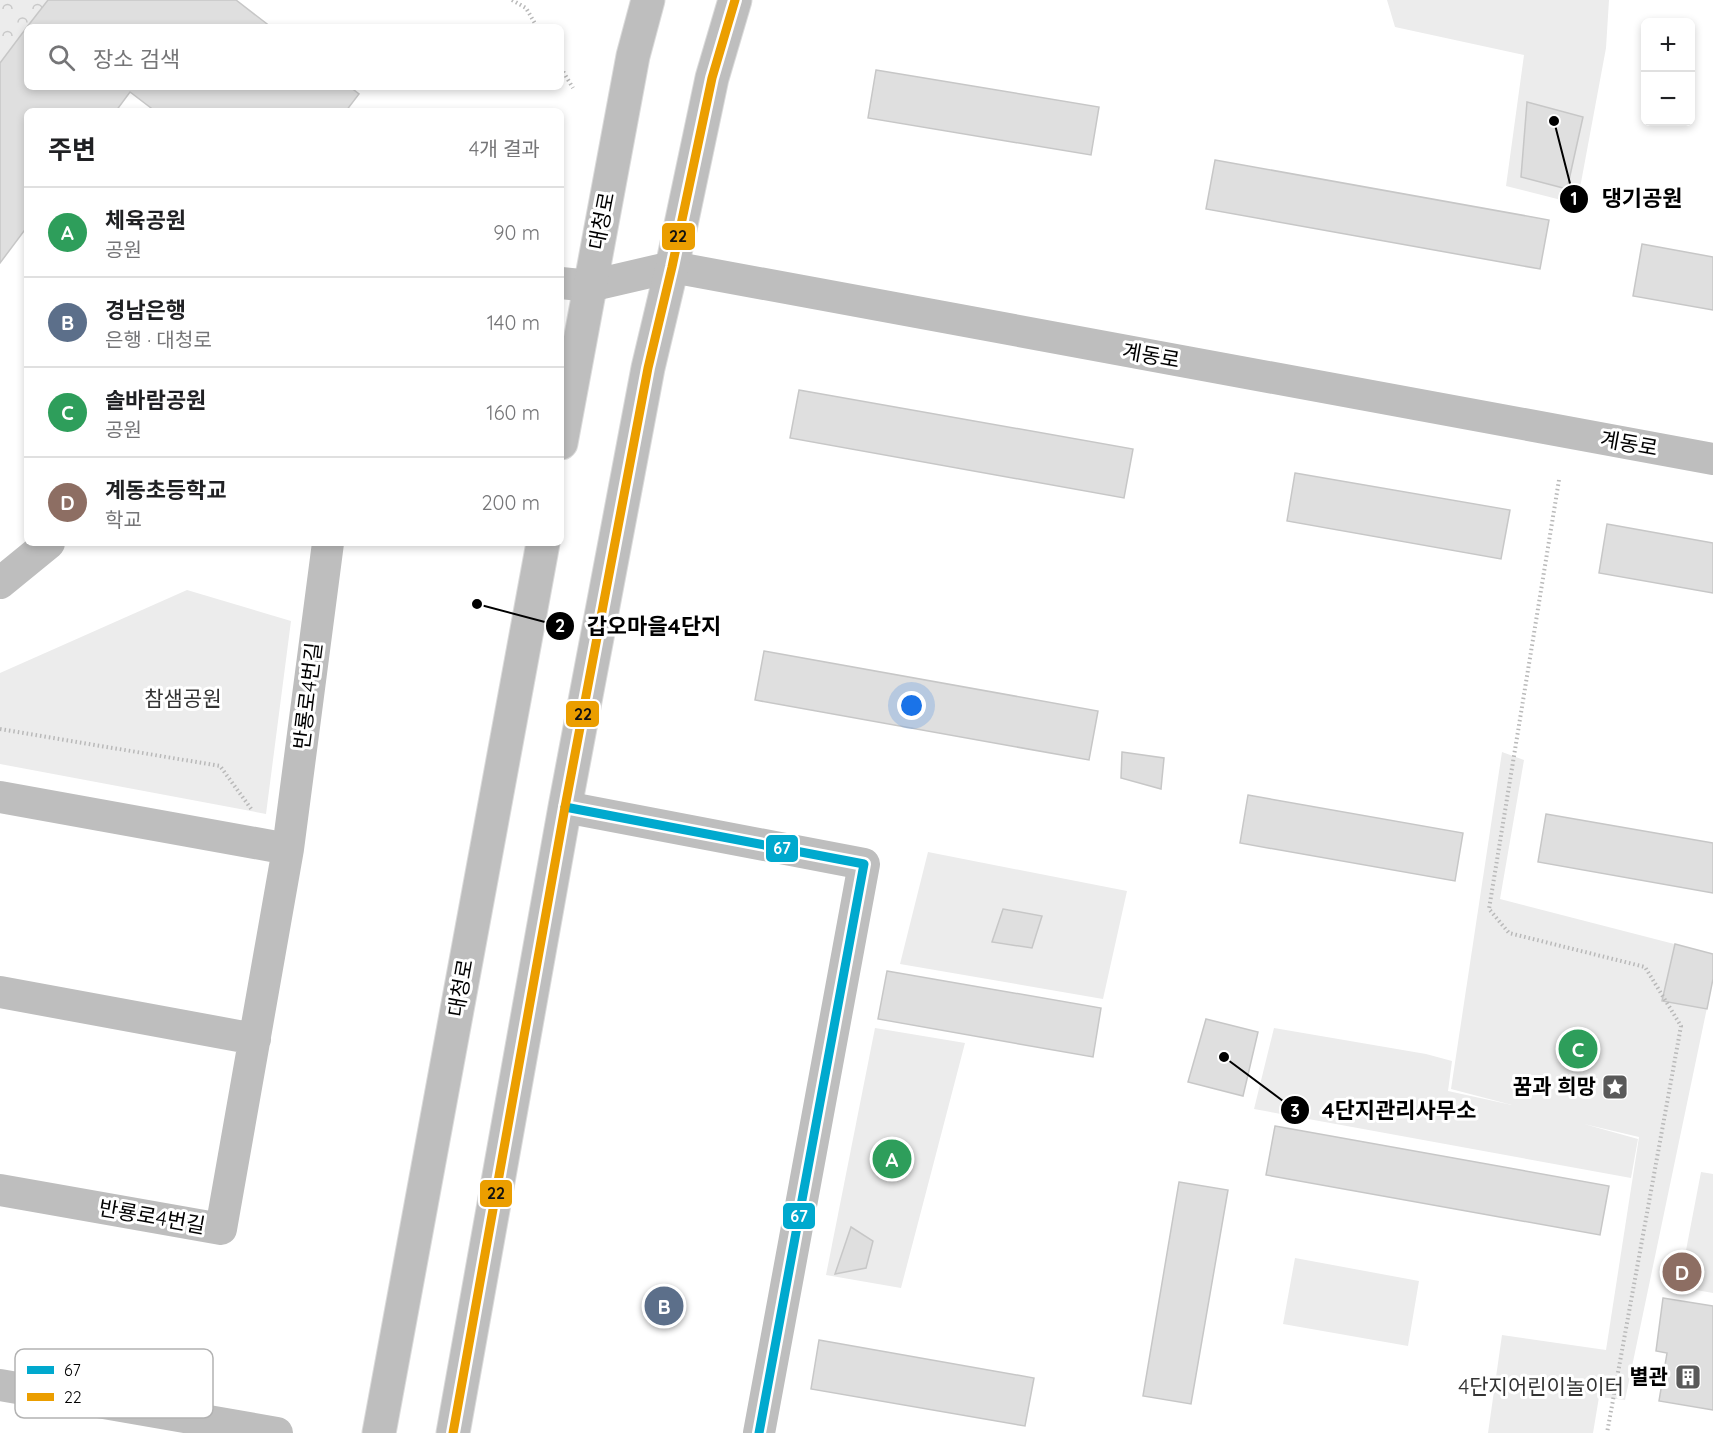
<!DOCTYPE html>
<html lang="ko">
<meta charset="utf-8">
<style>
body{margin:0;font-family:Quicksand,"Noto Sans KR",sans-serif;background:#f6f6f6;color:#202124}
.controls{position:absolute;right:18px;top:18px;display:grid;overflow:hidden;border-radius:9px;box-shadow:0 3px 9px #0003}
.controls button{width:54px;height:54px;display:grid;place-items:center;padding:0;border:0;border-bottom:2px solid #e0e0e0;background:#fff;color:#202124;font:30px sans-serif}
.you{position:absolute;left:912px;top:706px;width:21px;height:21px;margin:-15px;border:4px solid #fff;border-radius:50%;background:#1a73e8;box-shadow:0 0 0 9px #1a73e833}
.badge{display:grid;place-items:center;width:39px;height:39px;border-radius:50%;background:#1a73e8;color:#fff;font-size:20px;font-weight:700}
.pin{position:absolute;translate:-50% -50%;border:3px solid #fff;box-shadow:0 2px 6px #0006}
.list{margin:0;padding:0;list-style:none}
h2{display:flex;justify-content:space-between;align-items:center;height:78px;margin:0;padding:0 24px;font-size:26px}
h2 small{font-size:20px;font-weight:400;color:#757577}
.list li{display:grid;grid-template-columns:39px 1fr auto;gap:18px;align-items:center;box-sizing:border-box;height:90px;padding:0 24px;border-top:2px solid #e0e0e0}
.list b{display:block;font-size:22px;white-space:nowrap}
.list p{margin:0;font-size:20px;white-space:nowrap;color:#757577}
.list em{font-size:20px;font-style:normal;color:#757577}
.icon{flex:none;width:33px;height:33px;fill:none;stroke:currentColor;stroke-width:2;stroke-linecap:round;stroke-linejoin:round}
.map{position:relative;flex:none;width:1713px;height:1433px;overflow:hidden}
.search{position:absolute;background:#fff;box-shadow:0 3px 9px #0003;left:24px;top:24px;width:540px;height:66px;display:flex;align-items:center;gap:15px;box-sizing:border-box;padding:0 21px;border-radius:9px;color:#757577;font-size:22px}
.panel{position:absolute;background:#fff;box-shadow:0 3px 9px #0003;left:24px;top:108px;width:540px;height:438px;border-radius:9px}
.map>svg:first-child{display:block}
.forest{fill:url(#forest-crowns)}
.park{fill:#ececec}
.building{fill:#dfdfdf;stroke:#c7c7c7;stroke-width:1.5}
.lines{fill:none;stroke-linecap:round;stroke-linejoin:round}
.major-casing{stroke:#dbdbdb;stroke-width:35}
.path{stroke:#b9b9b9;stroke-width:4;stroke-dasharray:1.5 3;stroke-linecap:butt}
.minor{stroke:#bebebe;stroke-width:32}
.major{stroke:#bebebe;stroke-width:33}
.bus-1-casing{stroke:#fff;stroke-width:14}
.bus-2-casing{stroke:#fff;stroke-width:14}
.bus-1{stroke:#00a9ce;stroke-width:9}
.bus-2{stroke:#eb9e00;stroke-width:9}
.labels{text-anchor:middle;stroke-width:6;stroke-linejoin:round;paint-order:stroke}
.street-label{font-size:21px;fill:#000;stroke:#fff}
.park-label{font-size:21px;fill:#333;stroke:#fff}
.poi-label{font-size:21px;font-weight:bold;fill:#000;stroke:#fff;text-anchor:end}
.key{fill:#fff;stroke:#b2b2b2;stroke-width:1.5}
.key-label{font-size:16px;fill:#000}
.leader{fill:none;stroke:#000;stroke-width:2}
.callout-dot{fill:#000;stroke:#fff;stroke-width:2}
.mark-label{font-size:18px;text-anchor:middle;font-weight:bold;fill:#fff}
.callout-label{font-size:22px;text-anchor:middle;font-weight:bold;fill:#000;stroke:#fff;stroke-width:6;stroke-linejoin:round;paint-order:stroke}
.line-badge{stroke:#fff;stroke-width:2}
.badge-label{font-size:16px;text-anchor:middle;font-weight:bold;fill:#fff}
.pale-badge-label{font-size:16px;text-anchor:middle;font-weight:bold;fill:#111}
</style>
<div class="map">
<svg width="1713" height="1433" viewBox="0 0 1713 1433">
<defs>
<pattern id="forest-crowns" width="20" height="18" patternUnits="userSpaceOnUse" patternTransform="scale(1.5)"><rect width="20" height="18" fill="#ececec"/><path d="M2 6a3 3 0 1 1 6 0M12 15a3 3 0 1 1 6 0" fill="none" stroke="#c9c9c9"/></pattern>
</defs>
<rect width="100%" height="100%" fill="#fff"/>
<!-- forest -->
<path class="forest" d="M0,0h55l-28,27 -27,53z"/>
<!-- park -->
<path class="park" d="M1387,0h222l-3,48 -29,156 -71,-18 18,-131 -129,-28z
M187,590l104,31 -25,193 -266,-50v-91z
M1502,752l22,8 -24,139 213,55v25l-88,421 -26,-3 -6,36h-105l14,-98 104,15 33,-213 -55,-13 54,15 -7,39 -377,-69 20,-81 152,26 26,7 -4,30 64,14 -61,-16z
M928,852l199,39 -24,108 -203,-35z
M875,1028l90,15 -64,245 -75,-13z
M1701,1172l12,2v119l-34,-6z
M1295,1258l124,23 -11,65 -125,-22z"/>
<!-- building -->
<path class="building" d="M48,0h188l35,27h-244z
M27,27v60h323l9,7 -13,17h-191l-25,-19 -14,19h-89v116l-27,36v-200z
M876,70l223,37 -8,48 -223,-37z
M1527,102l56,15 -16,72 -46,-12z
M1215,160l334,60 -9,49 -334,-60z
M1642,244l71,13v53l-80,-14z
M799,390l334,59 -9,49 -334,-60z
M1295,473l215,37 -9,49 -214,-38z
M1607,524l106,19v50l-114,-20z
M764,651l334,60 -9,49 -334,-60z
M1122,752l42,6 -3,31 -40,-11z
M1248,795l215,38 -8,48 -215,-38z
M1546,814l167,29v50l-175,-31z
M1003,909l39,7 -10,32 -40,-6z
M1675,944l38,10v25l-6,30 -45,-8z
M887,971l214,37 -8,49 -215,-38z
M1206,1019l52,13 -15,64 -55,-14z
M1275,1126l334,60 -9,49 -334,-60z
M1179,1182l49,8 -37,214 -48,-8z
M851,1227l22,14 -7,27 -31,6z
M1663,1298l50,8v104l-54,-9 8,-48 -11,-2z
M819,1340l215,38 -9,48 -214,-37z"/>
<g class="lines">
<defs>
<path id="major" d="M561,443l72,-387 15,-56
M379,1433l164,-890
M453,1433l112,-626 83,-439 24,-101 40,-189 23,-78"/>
</defs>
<!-- major casing -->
<use href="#major" class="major-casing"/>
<!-- path -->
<path class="path" d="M512,0l14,8 11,19
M561,68l12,20
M1559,480l-70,429 20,24 136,34 36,59 -74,407
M0,729l220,37 32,44"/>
<!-- minor -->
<path class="minor" d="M561,283l29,3 82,-19 1041,192
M0,583l49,-40
M0,797l288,52
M565,807l299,57 -105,569
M0,992l255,47
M0,1190l221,39 67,-380 40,-306
M0,1385l277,48"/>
<!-- major -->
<use href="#major" class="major"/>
<defs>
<path id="bus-1" d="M565,807l299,57 -105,569"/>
<path id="bus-2" d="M453,1433l112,-626 83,-439 24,-101 40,-189 23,-78"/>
</defs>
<!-- bus-1 casing -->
<use href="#bus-1" class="bus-1-casing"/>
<!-- bus-2 casing -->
<use href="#bus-2" class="bus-2-casing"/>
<!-- bus-1 -->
<use href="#bus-1" class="bus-1"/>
<!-- bus-2 -->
<use href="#bus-2" class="bus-2"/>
</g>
<!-- icons -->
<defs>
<symbol id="sight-square" viewBox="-11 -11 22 22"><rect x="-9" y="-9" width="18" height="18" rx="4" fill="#595959" stroke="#fff"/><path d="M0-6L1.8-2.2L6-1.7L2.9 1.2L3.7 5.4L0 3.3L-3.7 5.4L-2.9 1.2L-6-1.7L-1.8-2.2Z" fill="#fff"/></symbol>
<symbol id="building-square" viewBox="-11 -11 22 22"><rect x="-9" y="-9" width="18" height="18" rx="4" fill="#595959" stroke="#fff"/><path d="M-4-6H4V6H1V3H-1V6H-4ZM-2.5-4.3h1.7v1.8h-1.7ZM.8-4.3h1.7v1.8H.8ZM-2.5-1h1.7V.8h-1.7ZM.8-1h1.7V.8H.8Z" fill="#fff"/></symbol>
</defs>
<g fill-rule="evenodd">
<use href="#sight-square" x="1600" y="1072" width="30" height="30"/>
<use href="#building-square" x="1673" y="1362" width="30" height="30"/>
</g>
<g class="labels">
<!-- street labels -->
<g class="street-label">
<text transform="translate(602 221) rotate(-79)" y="7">대청로</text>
<text transform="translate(1151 356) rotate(10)" y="7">계동로</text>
<text transform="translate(1629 444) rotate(10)" y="7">계동로</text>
<text transform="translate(308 696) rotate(-83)" y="7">반룡로4번길</text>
<text transform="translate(461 988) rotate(-80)" y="7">대청로</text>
<text transform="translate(152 1217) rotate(10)" y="7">반룡로4번길</text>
</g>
<!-- park labels -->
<g class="park-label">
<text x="183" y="706">참샘공원</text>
<text x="1541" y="1394">4단지어린이놀이터</text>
</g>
<!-- poi labels -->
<g class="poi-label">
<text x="1596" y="1094">꿈과 희망</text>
<text x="1668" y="1384">별관</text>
</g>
</g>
<!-- legend -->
<rect x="15" y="1349" width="198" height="69" rx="9" class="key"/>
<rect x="27" y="1366" width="27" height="8" fill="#00a9ce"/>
<rect x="27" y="1393" width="27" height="8" fill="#eb9e00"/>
<g class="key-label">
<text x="64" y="1376">67</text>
<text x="64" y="1403">22</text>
</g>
<!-- callouts -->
<path class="leader" d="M1554 121L1574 199M477 604L560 626M1224 1057L1295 1110"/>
<g class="callout-dot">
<circle cx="1554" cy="121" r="6"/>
<circle cx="477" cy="604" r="6"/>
<circle cx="1224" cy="1057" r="6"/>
<circle cx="1574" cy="199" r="15"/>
<circle cx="560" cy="626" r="15"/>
<circle cx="1295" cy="1110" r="15"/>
</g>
<g class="mark-label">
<text x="1574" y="205">1</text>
<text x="560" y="632">2</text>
<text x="1295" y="1117">3</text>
</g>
<g class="callout-label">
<text x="1642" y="206">댕기공원</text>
<text x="654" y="634">갑오마을4단지</text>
<text x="1399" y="1118">4단지관리사무소</text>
</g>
<g class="line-badge">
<rect x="661" y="222" width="35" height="29" rx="6" fill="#eb9e00"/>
<rect x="565" y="700" width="35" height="28" rx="6" fill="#eb9e00"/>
<rect x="765" y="834" width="34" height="29" rx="6" fill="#00a9ce"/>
<rect x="479" y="1179" width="34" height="29" rx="6" fill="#eb9e00"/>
<rect x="782" y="1202" width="34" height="28" rx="6" fill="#00a9ce"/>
</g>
<g class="badge-label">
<text x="782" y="854">67</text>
<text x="799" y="1222">67</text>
</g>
<g class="pale-badge-label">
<text x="678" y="242">22</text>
<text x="583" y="720">22</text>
<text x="496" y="1199">22</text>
</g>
</svg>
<div class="controls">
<button>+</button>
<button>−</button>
</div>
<div class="you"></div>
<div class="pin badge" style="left:892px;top:1159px;background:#2e9e5b">A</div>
<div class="pin badge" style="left:664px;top:1306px;background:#5c6f8a">B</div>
<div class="pin badge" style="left:1578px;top:1049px;background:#2e9e5b">C</div>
<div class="pin badge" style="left:1682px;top:1272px;background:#8d6e63">D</div>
<div class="search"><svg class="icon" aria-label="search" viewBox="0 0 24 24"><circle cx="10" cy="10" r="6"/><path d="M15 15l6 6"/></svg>장소 검색</div>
<section class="panel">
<h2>주변<small>4개 결과</small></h2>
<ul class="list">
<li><span class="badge" style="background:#2e9e5b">A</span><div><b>체육공원</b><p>공원</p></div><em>90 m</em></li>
<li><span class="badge" style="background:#5c6f8a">B</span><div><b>경남은행</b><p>은행 · 대청로</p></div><em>140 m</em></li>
<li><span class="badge" style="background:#2e9e5b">C</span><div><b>솔바람공원</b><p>공원</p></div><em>160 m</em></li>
<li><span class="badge" style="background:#8d6e63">D</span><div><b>계동초등학교</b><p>학교</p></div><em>200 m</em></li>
</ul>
</section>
</div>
